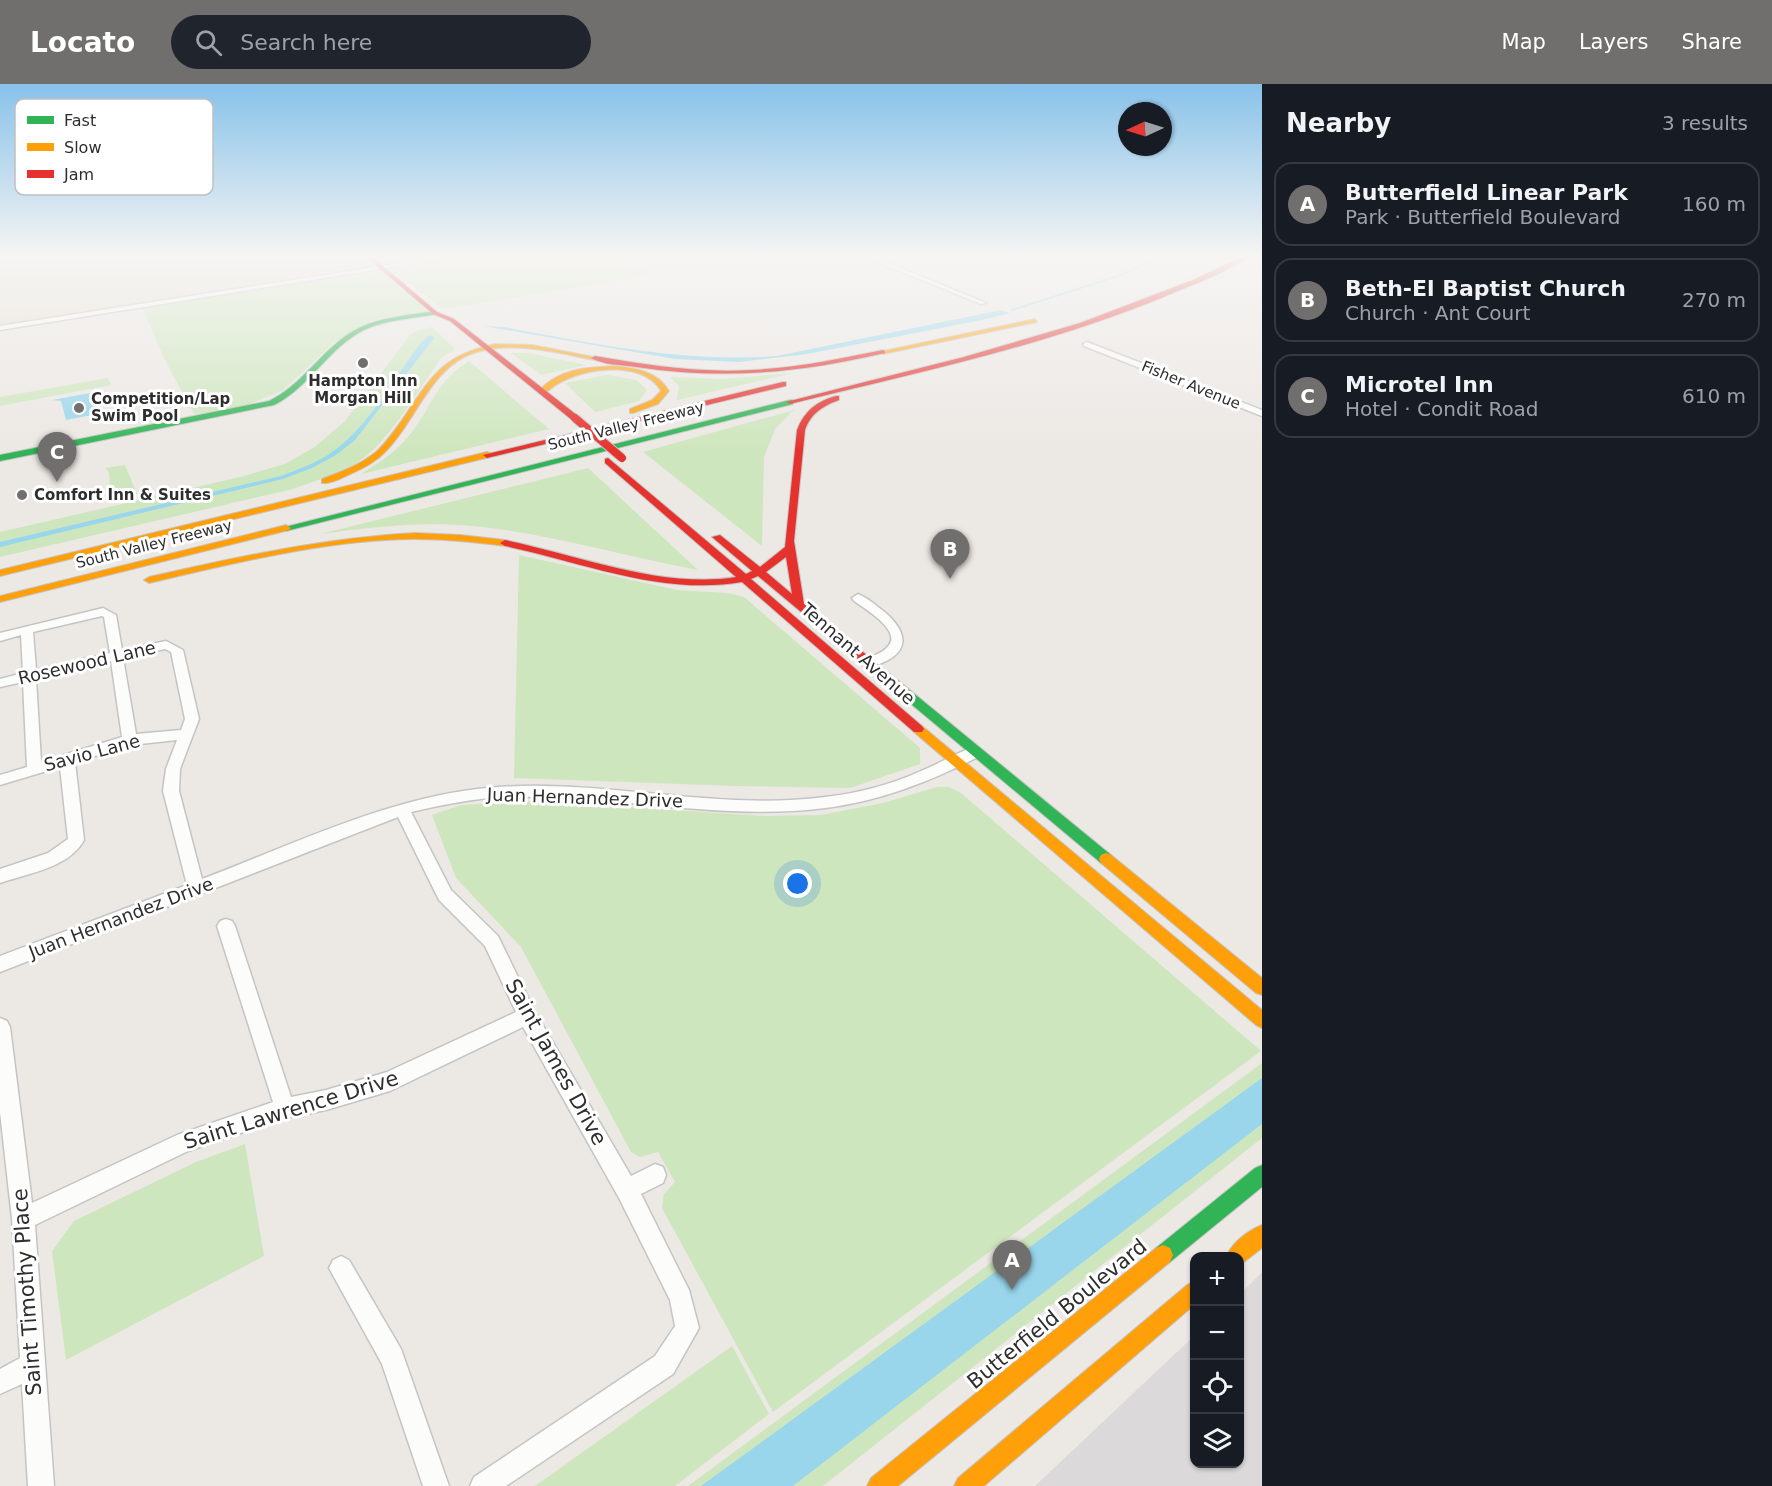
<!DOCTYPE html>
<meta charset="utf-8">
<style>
body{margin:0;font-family:"DejaVu Sans",sans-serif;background:#20242c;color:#f1f3f6}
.controls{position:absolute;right:18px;bottom:18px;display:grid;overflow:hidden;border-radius:12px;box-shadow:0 2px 4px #0004}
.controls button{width:54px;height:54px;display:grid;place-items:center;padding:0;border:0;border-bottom:2px solid #363941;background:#171b24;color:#f1f3f6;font:30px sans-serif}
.compass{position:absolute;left:1118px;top:18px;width:54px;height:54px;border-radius:50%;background:#171b24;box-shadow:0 2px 4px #0004;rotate:266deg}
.you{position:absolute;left:798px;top:800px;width:21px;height:21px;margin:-15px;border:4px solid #fff;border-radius:50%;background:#1a73e8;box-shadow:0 0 0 9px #1a73e833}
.badge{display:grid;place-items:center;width:39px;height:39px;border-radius:50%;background:#706f6e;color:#fff;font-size:20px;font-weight:700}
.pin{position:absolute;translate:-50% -50px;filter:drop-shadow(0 2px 3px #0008)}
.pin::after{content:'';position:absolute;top:32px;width:21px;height:18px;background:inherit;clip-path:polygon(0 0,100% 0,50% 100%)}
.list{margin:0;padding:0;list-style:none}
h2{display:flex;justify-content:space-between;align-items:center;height:78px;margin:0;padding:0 24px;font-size:26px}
h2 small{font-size:20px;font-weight:400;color:#9ea1a6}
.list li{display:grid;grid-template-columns:39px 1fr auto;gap:18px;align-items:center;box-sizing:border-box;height:84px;margin:0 12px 12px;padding:0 12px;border:2px solid #363941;border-radius:18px}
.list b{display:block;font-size:22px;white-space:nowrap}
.list p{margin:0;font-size:20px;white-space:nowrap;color:#9ea1a6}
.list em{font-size:20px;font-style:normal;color:#9ea1a6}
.icon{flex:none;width:33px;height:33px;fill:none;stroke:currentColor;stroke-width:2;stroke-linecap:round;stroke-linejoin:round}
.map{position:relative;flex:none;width:1262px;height:1402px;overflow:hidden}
header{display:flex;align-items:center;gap:36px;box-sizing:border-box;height:84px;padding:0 30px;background:#706f6e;color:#fff}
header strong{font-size:28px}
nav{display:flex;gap:33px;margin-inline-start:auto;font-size:21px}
.search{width:420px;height:54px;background:#20242c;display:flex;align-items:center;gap:15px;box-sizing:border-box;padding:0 21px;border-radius:33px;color:#9ea1a6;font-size:22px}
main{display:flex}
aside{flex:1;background:#171b24}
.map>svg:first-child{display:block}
.industrial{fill:#dcd9db}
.education{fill:#e6e0d3}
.green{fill:#cee6be}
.water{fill:#99d6ec}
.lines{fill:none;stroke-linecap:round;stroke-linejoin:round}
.stream{stroke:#99d6ec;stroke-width:2}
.street-casing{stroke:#c5c4c5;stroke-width:3}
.fast-casing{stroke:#c5c4c5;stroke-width:2}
.slow-casing{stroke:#c5c4c5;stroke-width:2}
.jam-casing{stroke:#c5c4c5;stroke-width:2}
.street{fill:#fcfcfb;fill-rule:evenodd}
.fast{fill:#30b455;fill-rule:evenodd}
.slow{fill:#ff9f0a;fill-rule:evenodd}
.jam{fill:#e5322d;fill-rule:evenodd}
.jam-bridge-casing{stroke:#c5c4c5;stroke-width:10;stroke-linecap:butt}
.jam-bridge{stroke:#e5322d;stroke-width:8}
.poi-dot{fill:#706f6e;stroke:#fff;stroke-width:2}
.labels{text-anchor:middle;stroke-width:6;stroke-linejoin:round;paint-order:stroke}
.far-poi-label{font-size:15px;font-weight:bold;fill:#2e2e2e;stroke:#fff;text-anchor:start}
.far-street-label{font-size:15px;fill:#2e2e2e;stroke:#fff}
.street-label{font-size:18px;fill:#2e2e2e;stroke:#fff}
.near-street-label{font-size:21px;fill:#2e2e2e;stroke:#fff}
.key{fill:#fff;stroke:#c0c0c0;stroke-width:1.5}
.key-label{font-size:16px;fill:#2e2e2e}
</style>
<header>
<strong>Locato</strong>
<div class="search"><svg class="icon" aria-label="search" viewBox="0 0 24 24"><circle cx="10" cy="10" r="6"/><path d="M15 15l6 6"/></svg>Search here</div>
<nav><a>Map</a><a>Layers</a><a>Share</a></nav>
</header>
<main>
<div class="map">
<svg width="1262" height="1402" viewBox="0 0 1262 1402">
<rect width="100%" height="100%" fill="#ece8e4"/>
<!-- industrial -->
<path class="industrial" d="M1262,1188v214h-227l159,-150v128h46v-170z"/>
<!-- education -->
<path class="education" d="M0,171h367l16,13 -383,59z"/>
<!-- green -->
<path class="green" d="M476,171h139l36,20 -208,34 -53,-40z
M381,187l49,41 -58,9 -37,21 -53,49 -43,17 -45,6 -29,-54 -23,-53z
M432,243l23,22 -13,8c-21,29 -50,79 -77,100 -21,16 -48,23 -72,32l-293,68v-25l240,-55 45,-13 31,-18 29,-25 65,-86 6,-4z
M511,269h17l58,12 -45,10z
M469,277l80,68 -188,45c19,-12 37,-23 50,-41 23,-29 23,-50 58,-72z
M793,289l-116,27 2,-14 -9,-9 52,2z
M607,291l30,5 10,10 -8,11 -44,11 -30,-29z
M108,294l3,7 -111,21v-9z
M794,326l-19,19 -11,28 -2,89 -119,-94z
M125,381l12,29 -20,-1 -7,-6 -1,-15 -4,-4z
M588,384l110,102c-74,-14 -148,-36 -224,-44 -52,-5 -103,1 -154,8z
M519,471l158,35 51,3 16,4 176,151v16l-70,24 -114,-2 -222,-8z
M937,703h12l12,6 300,258 -488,361 -111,-204 2,-14 11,-12 -17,-30 -18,5 -9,-5 -110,-205 -65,-69 -24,-63 29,-10 76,-4 227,15 57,-1 62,-12z
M1262,979v75l-439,348h-135z
M245,1060l19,112 -198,104 -14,-109 22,-30 122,-59z
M732,1262l37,68 -94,72h-140z"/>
<!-- water -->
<path class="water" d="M1001,226l9,3 -28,7 -175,34 -68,8 -64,-3 -192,-33 21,1c91,17 180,36 273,29z
M429,251l6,2 -80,103 -19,15 -24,13 -29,11 -283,68v-5l281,-66c18,-7 38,-14 54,-26 34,-25 59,-71 84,-105z
M90,309l7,21 -31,6 -5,-19 -9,-1z
M1262,994v46l-469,362h-92z"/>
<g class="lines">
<!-- stream -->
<path class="stream" d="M1012,226l103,-33 52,-22"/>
<defs>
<path id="street" d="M452,171h15l-467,75v-4z
M860,171h9l117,48 -5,1z
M1087,258l175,68v6l-178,-70 -1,-2z
M858,510c7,3 14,8 20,13 33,24 35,49 -9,60l-5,-1 -1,-3 1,-3c8,-4 20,-7 25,-15 12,-15 -25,-37 -35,-44l-2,-3z
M103,524l13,7 6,35 44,-9 17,9 16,69 -19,50 -1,22 23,88c87,-33 182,-79 275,-90 116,-14 232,23 348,8 34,-4 65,-12 96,-26 18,-7 36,-19 54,-24l7,5 -2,4c-49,25 -99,45 -155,52 -107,14 -216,-15 -324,-11 -30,2 -60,8 -90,15l40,78 47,46 36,74 97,166 24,-12 8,3 3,8 -3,8 -22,11 48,96 10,38 -26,46 -167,112h-36l4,-9 181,-121 20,-30 -5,-26 -51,-102 -96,-171 -133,64 -64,19 -41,8 -97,33 -153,74 19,261h-26l-6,-102 -22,10v-25l20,-11 -8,-139 -12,-107v-94l7,3 3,6 22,176 145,-68 96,-33 -56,-176 3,-5 6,-2 6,2 3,5 56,171 35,-7 61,-18 129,-60 -31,-66 -46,-46 -41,-83 -398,155v-16l187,-71 -24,-94 3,-22 11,-29 -46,5 -56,17 9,78c-15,28 -56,33 -84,43v-14l48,-16 20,-14 -8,-72 -60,18v-10l27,-8 -4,-85 -23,5v-8l23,-6 -2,-38 -21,6v-8zM102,532l2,1 6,36 -74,17 -3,-38zM165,565l6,3 14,67 -4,11 -45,4 -13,-76zM111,577l11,76 -81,25 -5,-83z
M341,1172l8,4 52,89 48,137h-26l-41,-122 -53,-96 4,-8z"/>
<path id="fast" d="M435,227l2,3c-24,5 -50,5 -73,16 -36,18 -54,57 -90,75l-274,56v-6l269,-54c33,-16 51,-49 81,-68 25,-16 56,-17 85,-22z
M790,316h3v4l-507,127 -5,-3z
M902,602l4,1 205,168 2,4 -2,4h-10l-203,-170 -2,-3 2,-3z
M1262,1081v22l-92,75 -7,3 -7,-3 -3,-7 3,-7 99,-80z"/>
<path id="slow" d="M1035,235l2,3 -154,32 -4,-2z
M495,260l37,1 67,13 -4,2c-38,-7 -80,-19 -118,-8 -46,13 -60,68 -91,99 -10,11 -24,18 -38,24 -8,4 -18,9 -26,8v-4c18,-7 38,-14 54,-27 10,-9 18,-21 26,-32 29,-43 40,-65 93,-76z
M614,282c22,2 43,5 55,25l-11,13 -25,9h-3v-4l22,-9 9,-9c-19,-35 -94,-22 -116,3l-7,-2c19,-23 48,-25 76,-26z
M487,368l3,1v4l-490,119v-6z
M286,441l5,3 -2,2 -289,72v-6z
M415,449l45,2 45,5 5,3 -5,3c-30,-4 -60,-7 -91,-7 -90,1 -178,24 -265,44l-5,-3 5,-3c88,-20 175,-39 266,-44z
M918,641l4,1 340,284v18l-6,-3 -342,-293 -2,-3 2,-3z
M1106,769l5,2 151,123v17l-6,-2 -155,-130 -2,-4 2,-4z
M1262,1141v23l-22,17v-9h-13c4,-13 22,-26 35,-31z
M1163,1161l7,3 3,7 -3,7 -272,224h-31l4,-8 285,-230z
M1194,1197v24l-210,181h-30l4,-8 229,-193z"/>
<path id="jam" d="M364,171h6l67,57 17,7 124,97v4h-6l-122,-99 -17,-7z
M1245,171h7c-25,18 -58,29 -86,41 -121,50 -250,77 -376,108l-4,-2 178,-45 116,-34 113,-43z
M883,266l2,1v2c-87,20 -160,27 -249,14 -14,-2 -33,-2 -45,-9l4,-2c51,9 104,17 156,14 44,-2 88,-11 132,-20z
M783,298h3v4l-299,72 -4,-3z
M836,312h3v4c-16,6 -28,13 -34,30l-11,111 10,63 102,83 2,3 -2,3h-8l-140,-117 -7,3 171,147 2,3 -2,3h-8l-172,-150c-80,14 -160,-20 -237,-36l-5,-3 5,-3c73,15 157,49 231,37l-131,-114v-4l3,-1 138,116 6,-3 -40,-34 8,-2 40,32 25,-20 12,-117c7,-19 20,-29 39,-34zM786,473l6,37 -26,-22z"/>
</defs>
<!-- street casing -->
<use href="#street" class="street-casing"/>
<!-- fast casing -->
<use href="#fast" class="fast-casing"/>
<!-- slow casing -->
<use href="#slow" class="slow-casing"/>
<!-- jam casing -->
<use href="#jam" class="jam-casing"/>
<!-- street -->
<use href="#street" class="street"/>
<!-- fast -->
<use href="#fast" class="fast"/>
<!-- slow -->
<use href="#slow" class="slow"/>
<!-- jam -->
<use href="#jam" class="jam"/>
<defs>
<path id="jam-bridge" d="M575,334l47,40"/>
</defs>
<!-- jam-bridge casing -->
<use href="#jam-bridge" class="jam-bridge-casing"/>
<!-- jam-bridge -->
<use href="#jam-bridge" class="jam-bridge"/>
</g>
<!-- sky -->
<linearGradient id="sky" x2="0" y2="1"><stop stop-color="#88c2ea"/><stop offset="0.47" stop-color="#f6f5f3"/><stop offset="1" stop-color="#f6f5f3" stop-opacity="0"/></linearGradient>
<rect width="1262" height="367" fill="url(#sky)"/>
<!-- markers -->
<g class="poi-dot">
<circle cx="363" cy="279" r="6"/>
<circle cx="79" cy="324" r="6"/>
<circle cx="22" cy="411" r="6"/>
</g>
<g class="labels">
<!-- far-poi labels -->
<g class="far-poi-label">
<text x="363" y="302" text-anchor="middle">Hampton Inn<tspan x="363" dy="17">Morgan Hill</tspan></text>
<text x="91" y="320">Competition/Lap<tspan x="91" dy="17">Swim Pool</tspan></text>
<text x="34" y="416">Comfort Inn &amp; Suites</text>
</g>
<!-- far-street labels -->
<g class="far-street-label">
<text transform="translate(1191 301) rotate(22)" y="5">Fisher Avenue</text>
<text transform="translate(626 342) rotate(-14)" y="5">South Valley Freeway</text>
<text transform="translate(154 460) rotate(-14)" y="5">South Valley Freeway</text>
</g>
<!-- street labels -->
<g class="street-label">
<text transform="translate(858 570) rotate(41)" y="6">Tennant Avenue</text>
<text transform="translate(87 579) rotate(-13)" y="6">Rosewood Lane</text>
<text transform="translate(92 669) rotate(-15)" y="6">Savio Lane</text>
<text transform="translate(585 714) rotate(2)" y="6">Juan Hernandez Drive</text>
<text transform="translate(121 834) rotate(-21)" y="6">Juan Hernandez Drive</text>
</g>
<!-- near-street labels -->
<g class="near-street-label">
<text transform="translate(556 978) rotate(61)" y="7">Saint James Drive</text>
<text transform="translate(291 1026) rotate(-17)" y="7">Saint Lawrence Drive</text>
<text transform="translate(27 1208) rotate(-94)" y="7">Saint Timothy Place</text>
<text transform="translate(1057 1230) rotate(-39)" y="7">Butterfield Boulevard</text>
</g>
</g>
<!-- legend -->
<rect x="15" y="15" width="198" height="96" rx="9" class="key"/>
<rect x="27" y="32" width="27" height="8" fill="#30b455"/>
<rect x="27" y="59" width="27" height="8" fill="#ff9f0a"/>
<rect x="27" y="86" width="27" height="8" fill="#e5322d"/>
<g class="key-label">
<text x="64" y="42">Fast</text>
<text x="64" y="69">Slow</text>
<text x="64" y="96">Jam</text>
</g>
</svg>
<div class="controls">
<button>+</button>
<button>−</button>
<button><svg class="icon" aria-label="locate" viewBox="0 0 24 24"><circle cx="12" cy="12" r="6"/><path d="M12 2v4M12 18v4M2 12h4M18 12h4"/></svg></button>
<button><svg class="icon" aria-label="layers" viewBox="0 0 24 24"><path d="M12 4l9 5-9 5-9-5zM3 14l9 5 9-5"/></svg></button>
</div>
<svg class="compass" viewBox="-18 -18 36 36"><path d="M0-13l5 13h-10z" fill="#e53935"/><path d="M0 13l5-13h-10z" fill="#9ea1a6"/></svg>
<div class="you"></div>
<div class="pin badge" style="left:1012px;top:1206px">A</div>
<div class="pin badge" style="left:950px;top:495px">B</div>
<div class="pin badge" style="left:57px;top:398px">C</div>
</div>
<aside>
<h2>Nearby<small>3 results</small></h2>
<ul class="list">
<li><span class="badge">A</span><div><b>Butterfield Linear Park</b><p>Park · Butterfield Boulevard</p></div><em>160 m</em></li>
<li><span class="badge">B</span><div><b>Beth-El Baptist Church</b><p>Church · Ant Court</p></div><em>270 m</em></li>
<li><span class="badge">C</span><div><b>Microtel Inn</b><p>Hotel · Condit Road</p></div><em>610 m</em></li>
</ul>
</aside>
</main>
